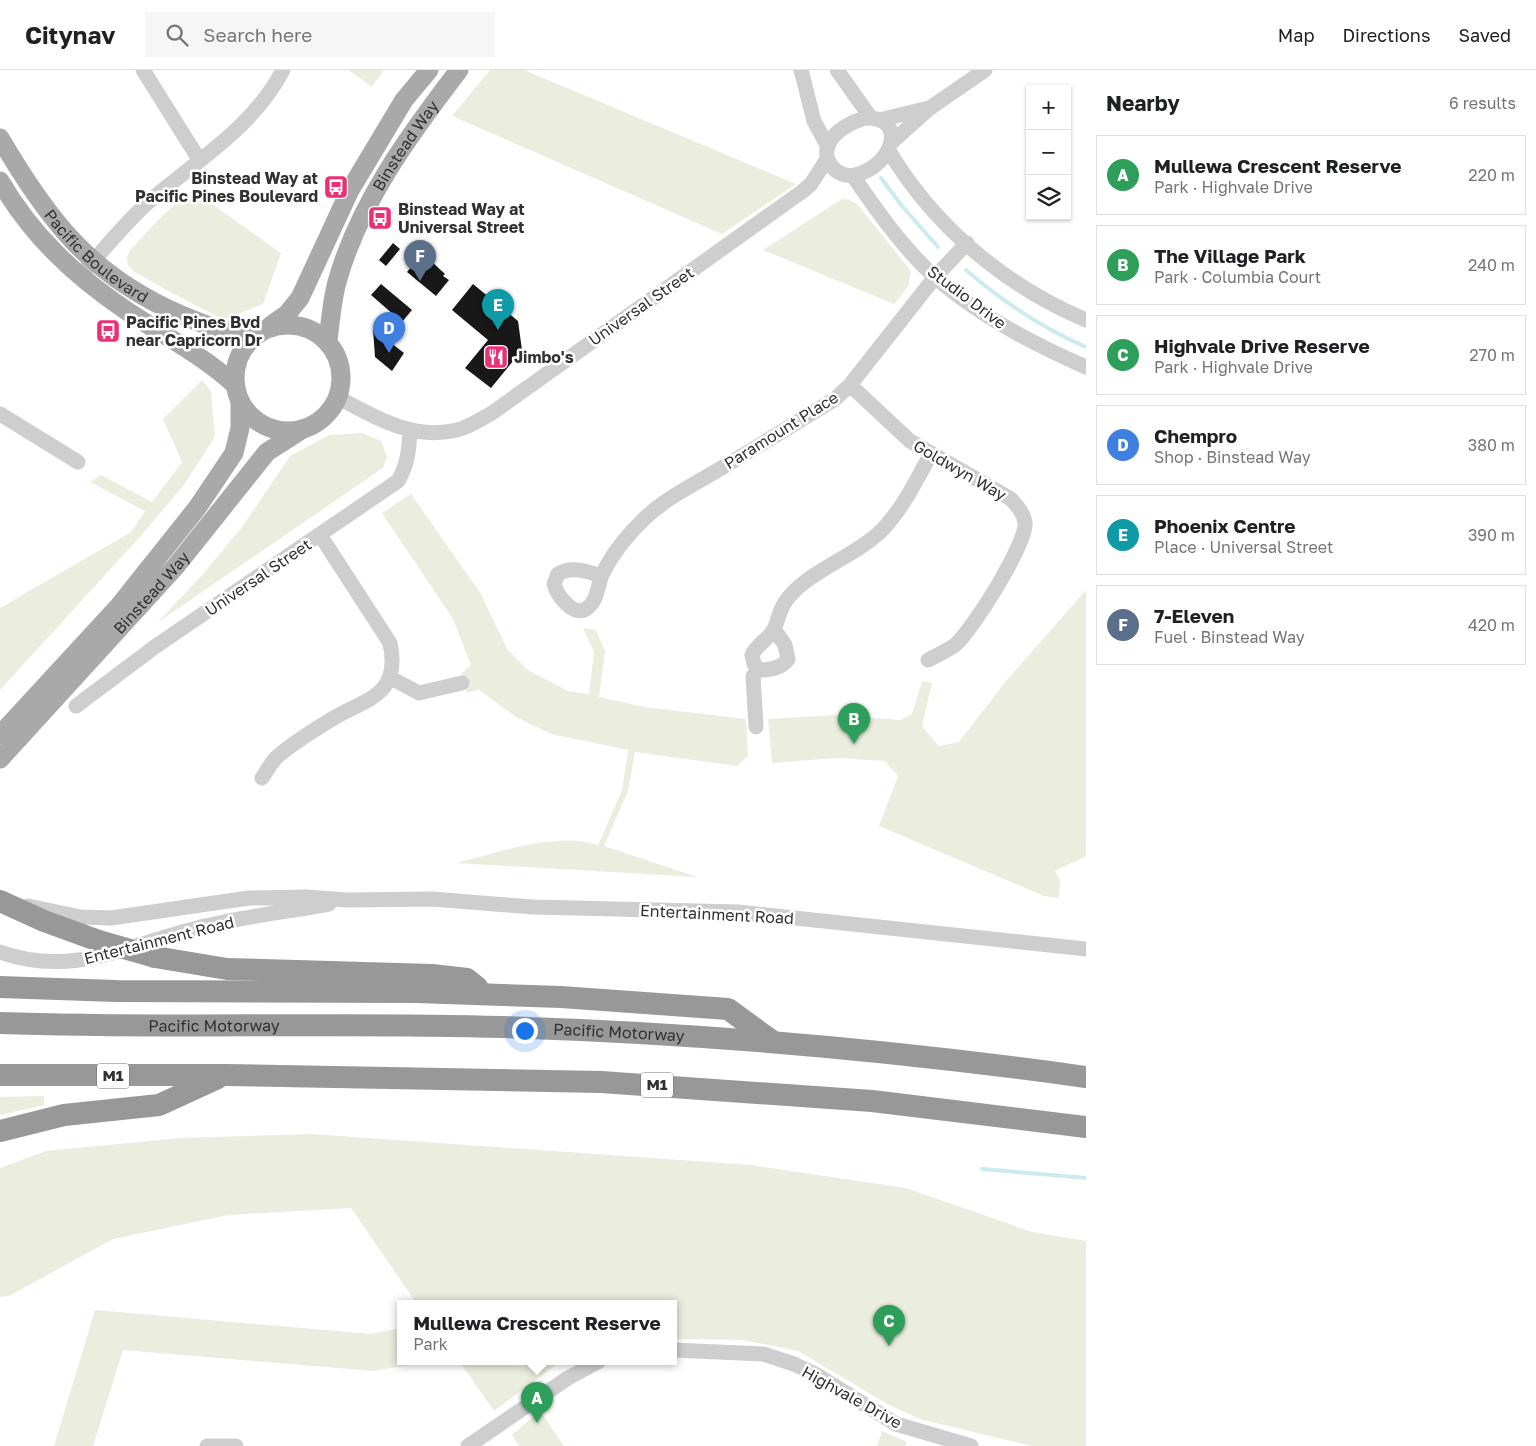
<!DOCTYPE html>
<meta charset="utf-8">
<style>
body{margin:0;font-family:"Golos Text",sans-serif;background:#f6f6f6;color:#202124}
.controls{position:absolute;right:15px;top:15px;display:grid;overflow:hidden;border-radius:0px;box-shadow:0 1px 4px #0004}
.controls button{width:45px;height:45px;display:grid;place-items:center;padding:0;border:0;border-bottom:1px solid #e0e0e0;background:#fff;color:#202124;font:25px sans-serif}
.you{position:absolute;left:524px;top:960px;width:18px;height:18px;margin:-12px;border:4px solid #fff;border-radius:50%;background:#1a73e8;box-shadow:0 0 0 8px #1a73e833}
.badge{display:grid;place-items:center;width:32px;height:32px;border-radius:50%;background:#db2777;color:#fff;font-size:16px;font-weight:700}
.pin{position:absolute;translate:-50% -41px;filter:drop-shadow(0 1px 2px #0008)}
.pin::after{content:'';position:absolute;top:26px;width:18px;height:15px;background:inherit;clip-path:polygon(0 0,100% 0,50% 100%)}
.popup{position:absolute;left:397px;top:1230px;width:280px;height:65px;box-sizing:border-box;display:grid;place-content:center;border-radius:0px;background:#fff;filter:drop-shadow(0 1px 4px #0005);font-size:16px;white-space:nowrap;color:#757577}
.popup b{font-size:19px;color:#202124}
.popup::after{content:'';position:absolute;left:50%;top:100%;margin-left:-10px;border:10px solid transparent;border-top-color:#fff}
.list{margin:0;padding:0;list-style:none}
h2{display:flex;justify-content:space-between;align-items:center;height:65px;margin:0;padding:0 20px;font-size:21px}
h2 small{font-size:16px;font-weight:400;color:#757577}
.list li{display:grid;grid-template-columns:32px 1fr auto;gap:15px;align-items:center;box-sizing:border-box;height:80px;margin:0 10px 10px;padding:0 10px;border:1px solid #e0e0e0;border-radius:0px}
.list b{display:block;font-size:19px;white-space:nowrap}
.list p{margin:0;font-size:16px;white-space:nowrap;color:#757577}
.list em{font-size:16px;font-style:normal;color:#757577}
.icon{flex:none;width:28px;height:28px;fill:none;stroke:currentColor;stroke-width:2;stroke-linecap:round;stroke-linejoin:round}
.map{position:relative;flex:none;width:1086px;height:1376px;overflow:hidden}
header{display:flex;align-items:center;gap:30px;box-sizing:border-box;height:70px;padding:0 25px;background:#fff;border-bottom:1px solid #e0e0e0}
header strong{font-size:24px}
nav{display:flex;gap:28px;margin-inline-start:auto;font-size:18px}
.search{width:350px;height:45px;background:#f6f6f6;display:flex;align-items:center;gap:12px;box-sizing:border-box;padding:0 18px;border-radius:0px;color:#757577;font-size:19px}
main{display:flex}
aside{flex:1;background:#fff}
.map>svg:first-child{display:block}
.green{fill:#ebeedf}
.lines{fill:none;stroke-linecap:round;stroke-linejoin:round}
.stream{stroke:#cbebee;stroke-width:4}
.building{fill:#181818}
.minor{stroke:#cecece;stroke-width:15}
.major{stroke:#a9a9a9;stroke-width:19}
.highway{stroke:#989898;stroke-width:22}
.highway-bridge{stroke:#989898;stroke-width:22}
.labels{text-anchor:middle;stroke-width:5;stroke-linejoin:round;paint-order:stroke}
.shield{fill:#fff;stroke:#6f6f6f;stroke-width:1}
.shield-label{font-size:15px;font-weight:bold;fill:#313131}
.street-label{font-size:16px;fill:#313131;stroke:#fff}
.poi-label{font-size:16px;font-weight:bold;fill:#313131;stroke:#fff;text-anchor:start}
</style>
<header>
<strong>Citynav</strong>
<div class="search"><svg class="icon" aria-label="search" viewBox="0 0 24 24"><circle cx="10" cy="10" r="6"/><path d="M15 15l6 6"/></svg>Search here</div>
<nav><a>Map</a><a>Directions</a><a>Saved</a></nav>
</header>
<main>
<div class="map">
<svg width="1086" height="1376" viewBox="0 0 1086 1376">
<rect width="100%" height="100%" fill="#fff"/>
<!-- green -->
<path class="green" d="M348,0h36l-12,17z
M490,0h34l272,114 -74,50 -270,-118z
M192,120l89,63 -18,51 -39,16 -61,-32 -30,-17 -5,-6 -1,-8 3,-7 32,-34z
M842,129l8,1 7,4 54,67 -2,14 -15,19 -131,-54z
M202,310l9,11 4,46 -32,49 -37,44 -146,160v-82l131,-76 14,-21 -55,-29 11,-7 51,27 30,-40 -19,-43z
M362,363l19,8 6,16 -4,11 -226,155 46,-49 39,-47 48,-71 39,-21z
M411,424l70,100 26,55 21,21 40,21 21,3 5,-42 -11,-24 13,2 9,21 -6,46 46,10 101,12 2,37 -11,10 -102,-14 -7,39 -24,55 93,31 -241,-14c42,-10 100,-32 142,-18l24,-55 6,-40 -77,-16 -35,-17 -37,-27 -12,3 -6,-19 10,-9 -18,-46 -71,-106z
M1086,520v266l-31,15 5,9 -1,18 -15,-2 -165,-70 19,-50 -13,-15 -49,-3 -64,5 -4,-44 66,-4 66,5 12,-6 10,-33 10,2 -10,43 17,20 20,-4 47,-61z
M44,1026v9l-44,10v-18z
M312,1064l439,31 155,23 126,44 54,9v205h-54l-112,-27 -31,-14 -91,-54 -55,-11 -70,-1v-35h-256l-66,-96 -122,7 -116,24 -104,57 -9,1v-129l46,-17 134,-13z
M95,1240l276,24 30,-6v34h16l-3,2 -41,7 -250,-21 -30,96h-39z
M460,1292h100l-66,49z
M540,1341l24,35h-45l-7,-11z
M882,1361l25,11 -2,4h-28z"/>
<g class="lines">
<!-- stream -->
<path class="stream" d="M881,108l21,28 36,41
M966,200c36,31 76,58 120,77
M982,1099l104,9"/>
</g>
<!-- building -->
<path class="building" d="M393,173l7,6 -14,17 -7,-6z
M425,180l9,7 -3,4 14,13 -2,2 6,4 -13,16 -29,-24z
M381,214l31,26 -10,12 -31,-27z
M473,214l45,37 4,29 -31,38 -26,-20 23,-28 -36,-30z
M373,259l31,24 -12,18 -17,-14z"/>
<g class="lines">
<!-- minor -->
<path class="minor" d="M143,0l57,91
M801,0l13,51 14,26
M837,0l34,48
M865,48c43,-2 29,48 -10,57 -18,4 -36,-16 -25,-34 8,-12 22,-19 35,-23z
M879,50l50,-12
M892,72l38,-34 55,-38
M889,81c45,75 116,135 197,169
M853,106c24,35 50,72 82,101 44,39 98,67 151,90
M79,207c24,-26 46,-55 74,-79 46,-39 101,-72 130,-128
M850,315l60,56 101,58c6,7 12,13 14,23 3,20 -53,109 -70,123 -8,6 -18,10 -27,15
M337,327c37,20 77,44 120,33 12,-3 24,-11 35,-17l311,-222 8,-7 16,-25
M0,344l78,48
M601,506c-14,-5 -29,-10 -43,-2l-4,10c3,11 19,33 32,25 12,-8 11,-22 16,-34 9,-20 27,-42 43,-57 21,-20 48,-33 73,-48 39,-23 78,-47 117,-71l15,-14 85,-108 32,-34
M774,559l11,16 3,14c-6,9 -19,11 -29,11l-5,-6 -2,-9c5,-11 17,-16 22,-26 4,-8 5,-17 10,-25 17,-30 71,-47 97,-73 22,-22 35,-51 50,-77
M391,608l28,15 43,-10
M76,636l80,-60 242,-165c10,-17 11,-32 12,-51
M756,657l-3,-51 6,-6
M262,708c5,-7 9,-16 16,-22 15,-13 36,-26 54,-37 36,-21 69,-24 58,-76l-70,-108
M28,836l53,11 30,1 138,-20 57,-1 41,3 85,-1 101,8 205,5 348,37
M0,882c74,26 127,-7 197,-24 43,-11 88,-16 132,-24
M673,1280l90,4 31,10 21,10 81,50 75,22
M207,1376h29
M468,1376l100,-68 30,-16"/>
<!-- major -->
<g class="major">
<path id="s1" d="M0,68c48,82 90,137 179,176 26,11 48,20 77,21"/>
<path d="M0,111c32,55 75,95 127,130 36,24 75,44 107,73"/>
<circle cx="288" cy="308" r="53"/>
<path d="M270,256l17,-12 13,-16 50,-108 54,-90 25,-30"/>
<path id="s2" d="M328,272c2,-20 4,-41 9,-60 22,-79 73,-148 122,-212"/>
<path d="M0,665l119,-129 78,-98 37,-55 6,-25v-24"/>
<path id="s3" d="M0,689l176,-193 91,-114 36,-23"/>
</g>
<!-- highway -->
<g class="highway">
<path d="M0,831l44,20 55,20"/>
<path d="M155,887l72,12 205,6 35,4 10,8"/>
<path d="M0,917l116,4 301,1 144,5 167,12 44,32"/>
<path id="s4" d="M0,953c168,6 335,-1 503,4 196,6 389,23 583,50"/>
<path d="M0,1005h226l375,7 271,19 214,26"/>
<path d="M0,1061l64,-16 95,-10 59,-27"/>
</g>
<!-- highway-bridge -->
<path class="highway-bridge" d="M99,871l56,16"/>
</g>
<!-- icons -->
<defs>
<symbol id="bus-square" viewBox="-11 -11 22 22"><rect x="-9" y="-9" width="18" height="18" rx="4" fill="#eb3075" stroke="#fff"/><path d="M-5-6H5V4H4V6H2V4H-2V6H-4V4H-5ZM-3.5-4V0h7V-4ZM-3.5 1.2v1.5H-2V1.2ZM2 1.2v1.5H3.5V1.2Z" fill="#fff"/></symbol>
<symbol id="restaurant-square" viewBox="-11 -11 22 22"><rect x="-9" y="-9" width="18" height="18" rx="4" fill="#eb3075" stroke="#fff"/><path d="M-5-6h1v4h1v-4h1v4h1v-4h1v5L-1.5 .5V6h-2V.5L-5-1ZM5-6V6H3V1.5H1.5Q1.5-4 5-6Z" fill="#fff"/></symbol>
</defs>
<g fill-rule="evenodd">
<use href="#bus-square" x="322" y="103" width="28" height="28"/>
<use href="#bus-square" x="366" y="134" width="28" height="28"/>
<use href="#bus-square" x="94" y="247" width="28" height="28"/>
<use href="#restaurant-square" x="482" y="273" width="28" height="28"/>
</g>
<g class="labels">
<!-- shield labels -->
<g class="shield">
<rect x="97" y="993.5" width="32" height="25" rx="4"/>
<rect x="641" y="1002.5" width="32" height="25" rx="4"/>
</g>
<g class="shield-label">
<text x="113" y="1011">M1</text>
<text x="657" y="1020">M1</text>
</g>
<!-- street labels -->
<g class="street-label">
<text dy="6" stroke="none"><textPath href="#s2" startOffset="214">Binstead Way</textPath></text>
<text dy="6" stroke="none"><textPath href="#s1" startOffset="154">Pacific Boulevard</textPath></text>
<text transform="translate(967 227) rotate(37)" y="6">Studio Drive</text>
<text transform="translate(641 236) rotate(-35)" y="6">Universal Street</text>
<text transform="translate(781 360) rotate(-32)" y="6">Paramount Place</text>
<text transform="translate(960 400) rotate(30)" y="6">Goldwyn Way</text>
<text transform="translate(258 507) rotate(-34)" y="6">Universal Street</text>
<text dy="6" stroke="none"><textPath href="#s3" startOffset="225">Binstead Way</textPath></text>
<text transform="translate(717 844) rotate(3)" y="6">Entertainment Road</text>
<text transform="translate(159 870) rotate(-14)" y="6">Entertainment Road</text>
<text dy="6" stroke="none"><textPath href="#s4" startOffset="214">Pacific Motorway</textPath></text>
<text dy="6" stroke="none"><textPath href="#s4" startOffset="619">Pacific Motorway</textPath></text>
<text transform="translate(852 1327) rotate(29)" y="6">Highvale Drive</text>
</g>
<!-- poi labels -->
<g class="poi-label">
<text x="318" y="114" text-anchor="end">Binstead Way at<tspan x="318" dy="18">Pacific Pines Boulevard</tspan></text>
<text x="398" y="145">Binstead Way at<tspan x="398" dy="18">Universal Street</tspan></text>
<text x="126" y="258">Pacific Pines Bvd<tspan x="126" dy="18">near Capricorn Dr</tspan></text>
<text x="514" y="293">Jimbo's</text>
</g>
</g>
</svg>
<div class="controls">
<button>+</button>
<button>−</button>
<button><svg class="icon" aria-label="layers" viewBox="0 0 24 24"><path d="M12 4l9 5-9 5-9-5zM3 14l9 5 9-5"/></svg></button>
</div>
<div class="you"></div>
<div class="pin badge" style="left:537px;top:1353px;background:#2e9e5b">A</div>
<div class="popup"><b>Mullewa Crescent Reserve</b>Park</div>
<div class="pin badge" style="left:854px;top:674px;background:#2e9e5b">B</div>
<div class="pin badge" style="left:889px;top:1276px;background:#2e9e5b">C</div>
<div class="pin badge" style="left:389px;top:283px;background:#3f7fe0">D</div>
<div class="pin badge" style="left:498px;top:260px;background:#0f9aa8">E</div>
<div class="pin badge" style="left:420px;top:211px;background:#5c6f8a">F</div>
</div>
<aside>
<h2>Nearby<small>6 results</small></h2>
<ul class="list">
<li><span class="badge" style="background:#2e9e5b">A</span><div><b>Mullewa Crescent Reserve</b><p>Park · Highvale Drive</p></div><em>220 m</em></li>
<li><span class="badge" style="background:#2e9e5b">B</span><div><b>The Village Park</b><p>Park · Columbia Court</p></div><em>240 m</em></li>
<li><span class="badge" style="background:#2e9e5b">C</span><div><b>Highvale Drive Reserve</b><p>Park · Highvale Drive</p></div><em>270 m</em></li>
<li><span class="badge" style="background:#3f7fe0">D</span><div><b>Chempro</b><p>Shop · Binstead Way</p></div><em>380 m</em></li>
<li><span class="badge" style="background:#0f9aa8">E</span><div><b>Phoenix Centre</b><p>Place · Universal Street</p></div><em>390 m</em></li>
<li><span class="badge" style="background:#5c6f8a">F</span><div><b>7-Eleven</b><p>Fuel · Binstead Way</p></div><em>420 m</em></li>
</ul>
</aside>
</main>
